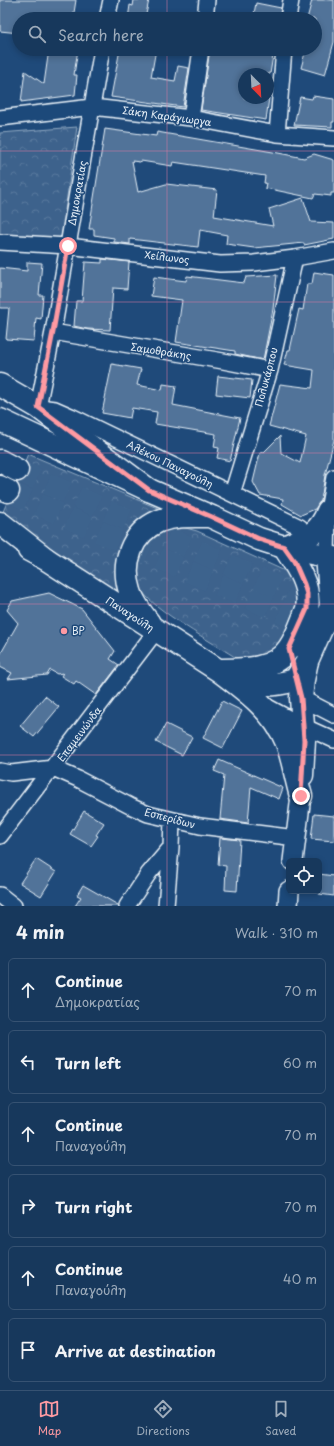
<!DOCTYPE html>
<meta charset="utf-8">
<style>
body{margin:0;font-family:"Playpen Sans",sans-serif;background:#244365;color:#f1f3f6}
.controls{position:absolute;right:12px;bottom:12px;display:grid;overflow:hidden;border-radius:6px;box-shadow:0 2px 6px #0003}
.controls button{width:36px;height:36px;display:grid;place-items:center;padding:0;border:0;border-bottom:1px solid #365272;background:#17385c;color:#f1f3f6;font:20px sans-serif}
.compass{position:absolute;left:238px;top:68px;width:36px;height:36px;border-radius:50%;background:#17385c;box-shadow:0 2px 6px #0003;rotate:156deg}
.stop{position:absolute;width:12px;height:12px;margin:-9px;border:3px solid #ff9aa2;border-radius:50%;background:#fff}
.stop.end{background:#ff9aa2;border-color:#fff;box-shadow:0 1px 4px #0008}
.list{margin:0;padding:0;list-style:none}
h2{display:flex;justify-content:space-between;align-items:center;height:52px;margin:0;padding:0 16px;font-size:17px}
h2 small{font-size:13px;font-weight:400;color:#9eacbb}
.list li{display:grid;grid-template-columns:26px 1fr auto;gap:12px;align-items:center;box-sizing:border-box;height:64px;margin:0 8px 8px;padding:0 8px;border:1px solid #365272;border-radius:6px}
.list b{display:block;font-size:15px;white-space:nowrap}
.list p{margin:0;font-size:13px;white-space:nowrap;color:#9eacbb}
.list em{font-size:13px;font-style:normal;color:#9eacbb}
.icon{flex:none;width:22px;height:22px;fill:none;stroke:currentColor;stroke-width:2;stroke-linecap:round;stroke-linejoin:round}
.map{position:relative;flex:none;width:334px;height:906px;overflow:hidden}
.search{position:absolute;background:#17385c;box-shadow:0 2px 6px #0003;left:12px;right:12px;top:12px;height:44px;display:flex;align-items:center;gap:10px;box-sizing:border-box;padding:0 14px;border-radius:22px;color:#9eacbb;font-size:15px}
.sheet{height:484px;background:#17385c}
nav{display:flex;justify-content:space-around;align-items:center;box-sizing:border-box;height:56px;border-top:1px solid #365272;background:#17385c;font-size:11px;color:#9eacbb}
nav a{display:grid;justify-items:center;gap:2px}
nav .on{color:#ff9aa2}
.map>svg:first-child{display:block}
.park{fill:url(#park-crowns);stroke:#92aac2}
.building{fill:#517399;stroke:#e8f1f8}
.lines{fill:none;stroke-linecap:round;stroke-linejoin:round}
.motorway-tunnel{stroke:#3d638d;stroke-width:22;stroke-dasharray:22 11;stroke-linecap:butt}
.minor-casing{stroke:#e8f1f8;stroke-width:18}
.tertiary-casing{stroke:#e8f1f8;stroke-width:22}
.secondary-casing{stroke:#e8f1f8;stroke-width:25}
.motorway-casing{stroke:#e8f1f8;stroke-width:25}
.minor{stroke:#1f4a7a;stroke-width:15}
.tertiary{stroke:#1f4a7a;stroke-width:19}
.secondary{stroke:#1f4a7a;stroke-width:22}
.motorway{stroke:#1f4a7a;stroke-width:22}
.route{stroke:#ff9aa2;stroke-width:5}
.grid{fill:none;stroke:#d37aa2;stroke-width:1;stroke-opacity:0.55}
.poi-dot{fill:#ff9aa2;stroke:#1f4a7a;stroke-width:1.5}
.labels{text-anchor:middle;stroke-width:3;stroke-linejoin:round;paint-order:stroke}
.street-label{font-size:10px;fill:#e8f1f8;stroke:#1f4a7a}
.poi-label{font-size:10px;fill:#e8f1f8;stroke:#1f4a7a;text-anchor:start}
</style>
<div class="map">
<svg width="334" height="906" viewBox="0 0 334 906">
<defs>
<pattern id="park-crowns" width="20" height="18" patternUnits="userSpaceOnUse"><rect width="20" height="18" fill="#3c628c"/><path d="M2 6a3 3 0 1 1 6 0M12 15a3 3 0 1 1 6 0" fill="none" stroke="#58799d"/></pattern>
</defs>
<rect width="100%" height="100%" fill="#1f4a7a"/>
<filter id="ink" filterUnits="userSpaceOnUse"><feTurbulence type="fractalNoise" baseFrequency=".025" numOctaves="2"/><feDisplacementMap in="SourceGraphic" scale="8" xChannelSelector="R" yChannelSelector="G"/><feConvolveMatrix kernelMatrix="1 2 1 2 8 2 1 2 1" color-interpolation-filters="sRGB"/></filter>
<g filter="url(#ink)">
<!-- park -->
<path class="park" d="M77,127l-16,111 -61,-2v-103z
M28,454l134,56 -44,44 -3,19 3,20 -59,-38 -57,-41z
M182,527l15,4 88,40 7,9 4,8 1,19 -19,42 -28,14 -12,-4c-21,-14 -88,-51 -97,-70 -5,-11 -5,-27 1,-38 9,-16 22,-22 40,-24z"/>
<!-- building -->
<path class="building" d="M0,0h76l-3,19h-20l-16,-3v3h-18v14l-19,-2z
M134,0h15l-4,19h-17l2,-14 3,1z
M312,0h22v42l-9,33 -24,-7 5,-19h9v-30h-8z
M256,3l25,5 -2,11h-26z
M49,49h29l-4,26h3l-2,20 -54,7 4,-31 19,13z
M120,49h36l-5,28 24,4 3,-15 11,2 -6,39 -72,-10z
M210,49h64l-4,25h-26v24h25l-3,22 -65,-10z
M313,96l21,3v23h-2v5l-38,-2 6,-28 12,2z
M105,129l51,7 1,-4 116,20 31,6 10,-4 20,6v33h-3v3l-16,-2 -2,4 -48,-10 1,-5h-2l1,-7 -92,-14 -1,4 -31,-5 -1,1 -8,-1 6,31 28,-8 51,6 -3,26 59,10 -4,-17 34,-11 8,24 23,1v16l-30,6v-2l-50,5 -28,-4 1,-9 -27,-5 -2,17 -68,-8v5l-16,-2v-4l-20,-3v-6h-5z
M102,259l27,3 -2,27 -14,-1 -3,42 -23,-1 -13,-3 2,-25h6l3,-39 17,1z
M27,262l15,1 -3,32h4l-2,24 -5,-1 -2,23 -28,-2 3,-31h-9v-40l27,3z
M314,272l20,3v165l-9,35 -4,26 -6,8 -14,6 -19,-11 1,-5 -23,-4 -7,-13 7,-29 4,-1 16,-16 1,17 19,10 6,-27 -37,-10 11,-42 32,4 2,-18 -30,-5 4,-15h2l9,-41 4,1 4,-26h5z
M277,275l-4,34 -10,51 -28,-6v-3l-59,-9 6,-42 -31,-4 3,-19 32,4 1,-5 57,7 2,-6z
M112,364l29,5 -4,16 25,5 1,-6 13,2 -3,19 67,13 -10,43 -13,-3 2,-10 -5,-1 2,-13 -61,-10 2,-12 -25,-4 -2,10 -28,-5z
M218,376l34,4 -2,18 -34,-4z
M49,593l33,16 33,42 -5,8 9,6 -23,30 -20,-14 -2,3 -13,-8 2,-3 -6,1 -7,-4 -3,5 -39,4 4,-6 -12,-6v-12l18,-32 -11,-13 5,-9z
M45,696l14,11 -25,30 -14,-11z
M222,701l20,10 -19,37 -20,-10z
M166,724l26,13 -10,18 -26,-13z
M219,760l64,28 -4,11 -28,-12 -3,36 -28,-4 4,-44 -10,-4z
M84,811l20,12 -8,12 2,1 -7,10 -21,-12z
M314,814l20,2v25l-23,-2z
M220,838l20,2 -3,51 -12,-1 1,-24 -8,-1z
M36,859l20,13 -15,24 -21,-13z
M319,874l15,2v20l-15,-2z
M83,885l35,20v1h-43l6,-9 -4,-2z"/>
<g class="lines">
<!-- motorway-tunnel -->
<path class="motorway-tunnel" d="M17,470l317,142
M8,491l326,145"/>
<defs>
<path id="minor" d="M107,19l4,-19
M205,19l2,-19
M288,19l3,-19
M102,49l-49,283 -15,75 17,2 16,7 229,111
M0,118l92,-11 99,11 86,16 57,4
M191,118l10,-69
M277,134l7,-85
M0,242l68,4 152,18 34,-1 41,-5 39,-7
M53,332l170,29 47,9
M232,494l38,-124 25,-112
M327,556l1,-45 6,-34
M301,698l33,17
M266,706l37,20 31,14
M0,771l11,2 42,-5 25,11 52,27 18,8 52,12 96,12
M0,836l156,-205
M0,895l14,11
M127,906l22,-33 22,-26 1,-26
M166,906l5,-59"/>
<path id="tertiary" d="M293,861l8,-65
M288,906l1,-15"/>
<path id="secondary" d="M0,385l38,22 111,83 63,27 47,22 25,8 50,11
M284,547c21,-9 35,-12 44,-36
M29,550l17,9 172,111c27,20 56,41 69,73 6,17 9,36 14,53
M327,556l4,49
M149,623c-7,-9 -16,-21 -19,-32 -9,-27 1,-58 29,-70 15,-6 31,-5 46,-5
M218,670c24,0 56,1 71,-22 8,-11 13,-27 18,-39 4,-23 -11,-44 -23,-62
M234,677c23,9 37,10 61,3l12,-18
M302,775l2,-35 -3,-42 2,-18 4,-19 27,-61"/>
<path id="motorway" d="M0,420l149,70
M0,461l17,9
M0,487l8,4
M0,523l46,36"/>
</defs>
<!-- minor casing -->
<use href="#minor" class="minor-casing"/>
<!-- tertiary casing -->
<use href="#tertiary" class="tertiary-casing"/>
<!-- secondary casing -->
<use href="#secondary" class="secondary-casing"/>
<!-- motorway casing -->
<use href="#motorway" class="motorway-casing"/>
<!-- minor -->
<use href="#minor" class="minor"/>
<!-- tertiary -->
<use href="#tertiary" class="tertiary"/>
<!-- secondary -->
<use href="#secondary" class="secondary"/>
<!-- motorway -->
<use href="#motorway" class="motorway"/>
</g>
</g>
<g class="lines" filter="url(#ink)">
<!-- route -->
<path class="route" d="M68,246l-15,86 -15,75 111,83 63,27 47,22 25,8 10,14 10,23 3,10v15l-18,40 12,49 3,42 -3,56"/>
</g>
<!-- grid -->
<path class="grid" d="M167,0v19M167,49v857M0,151h334M0,302h334M0,453h334M0,604h334M0,755h334"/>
<!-- markers -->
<circle class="poi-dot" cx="64" cy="631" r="4"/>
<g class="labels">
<!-- street labels -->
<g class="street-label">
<text transform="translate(167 116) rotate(8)" y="4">Σάκη Καράγιωργα</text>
<text transform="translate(77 193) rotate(-80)" y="4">Δημοκρατίας</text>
<text transform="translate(167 257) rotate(7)" y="4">Χείλωνος</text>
<text transform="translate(161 351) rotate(9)" y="4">Σαμοθράκης</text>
<text transform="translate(266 377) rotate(-75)" y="4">Πολυκάρπου</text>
<text transform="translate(170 464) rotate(26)" y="4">Αλέκου Παναγούλη</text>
<text transform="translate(130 614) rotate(33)" y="4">Παναγούλη</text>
<text transform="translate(79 734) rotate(-53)" y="4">Επαμεινώνδα</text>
<text transform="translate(170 818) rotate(15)" y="4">Εσπερίδων</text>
</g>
<!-- poi labels -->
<g class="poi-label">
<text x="72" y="635">BP</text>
</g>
</g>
</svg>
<div class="controls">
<button><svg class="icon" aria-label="locate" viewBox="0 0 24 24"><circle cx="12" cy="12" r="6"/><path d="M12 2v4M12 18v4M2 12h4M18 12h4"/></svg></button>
</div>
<svg class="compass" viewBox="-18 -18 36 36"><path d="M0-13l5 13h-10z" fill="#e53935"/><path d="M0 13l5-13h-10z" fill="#9eacbb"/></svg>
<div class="stop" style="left:68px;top:246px"></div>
<div class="stop end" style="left:301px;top:796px"></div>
<div class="search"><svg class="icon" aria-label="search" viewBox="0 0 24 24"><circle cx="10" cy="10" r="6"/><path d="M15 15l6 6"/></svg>Search here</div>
</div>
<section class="sheet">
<h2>4 min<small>Walk · 310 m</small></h2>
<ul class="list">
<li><svg class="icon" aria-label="ahead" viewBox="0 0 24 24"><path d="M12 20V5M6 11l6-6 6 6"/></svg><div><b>Continue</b><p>Δημοκρατίας</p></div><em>70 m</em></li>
<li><svg class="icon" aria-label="left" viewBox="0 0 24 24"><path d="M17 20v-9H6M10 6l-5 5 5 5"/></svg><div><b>Turn left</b></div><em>60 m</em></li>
<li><svg class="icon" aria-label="ahead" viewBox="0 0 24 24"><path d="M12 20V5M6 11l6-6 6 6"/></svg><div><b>Continue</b><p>Παναγούλη</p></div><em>70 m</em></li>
<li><svg class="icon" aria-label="right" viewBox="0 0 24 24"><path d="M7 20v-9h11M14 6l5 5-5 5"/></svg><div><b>Turn right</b></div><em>70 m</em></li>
<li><svg class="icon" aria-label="ahead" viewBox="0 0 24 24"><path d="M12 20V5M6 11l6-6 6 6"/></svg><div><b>Continue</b><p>Παναγούλη</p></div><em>40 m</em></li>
<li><svg class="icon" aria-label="arrive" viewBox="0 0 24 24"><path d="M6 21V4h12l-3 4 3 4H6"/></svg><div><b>Arrive at destination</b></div></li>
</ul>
</section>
<nav>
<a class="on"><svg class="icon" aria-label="map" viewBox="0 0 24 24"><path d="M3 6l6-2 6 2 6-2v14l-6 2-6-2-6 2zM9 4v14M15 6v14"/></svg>Map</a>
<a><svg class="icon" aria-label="directions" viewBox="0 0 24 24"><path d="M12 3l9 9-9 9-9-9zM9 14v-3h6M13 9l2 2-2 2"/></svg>Directions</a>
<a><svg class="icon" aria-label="saved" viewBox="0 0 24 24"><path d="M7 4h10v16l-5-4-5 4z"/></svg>Saved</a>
</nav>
